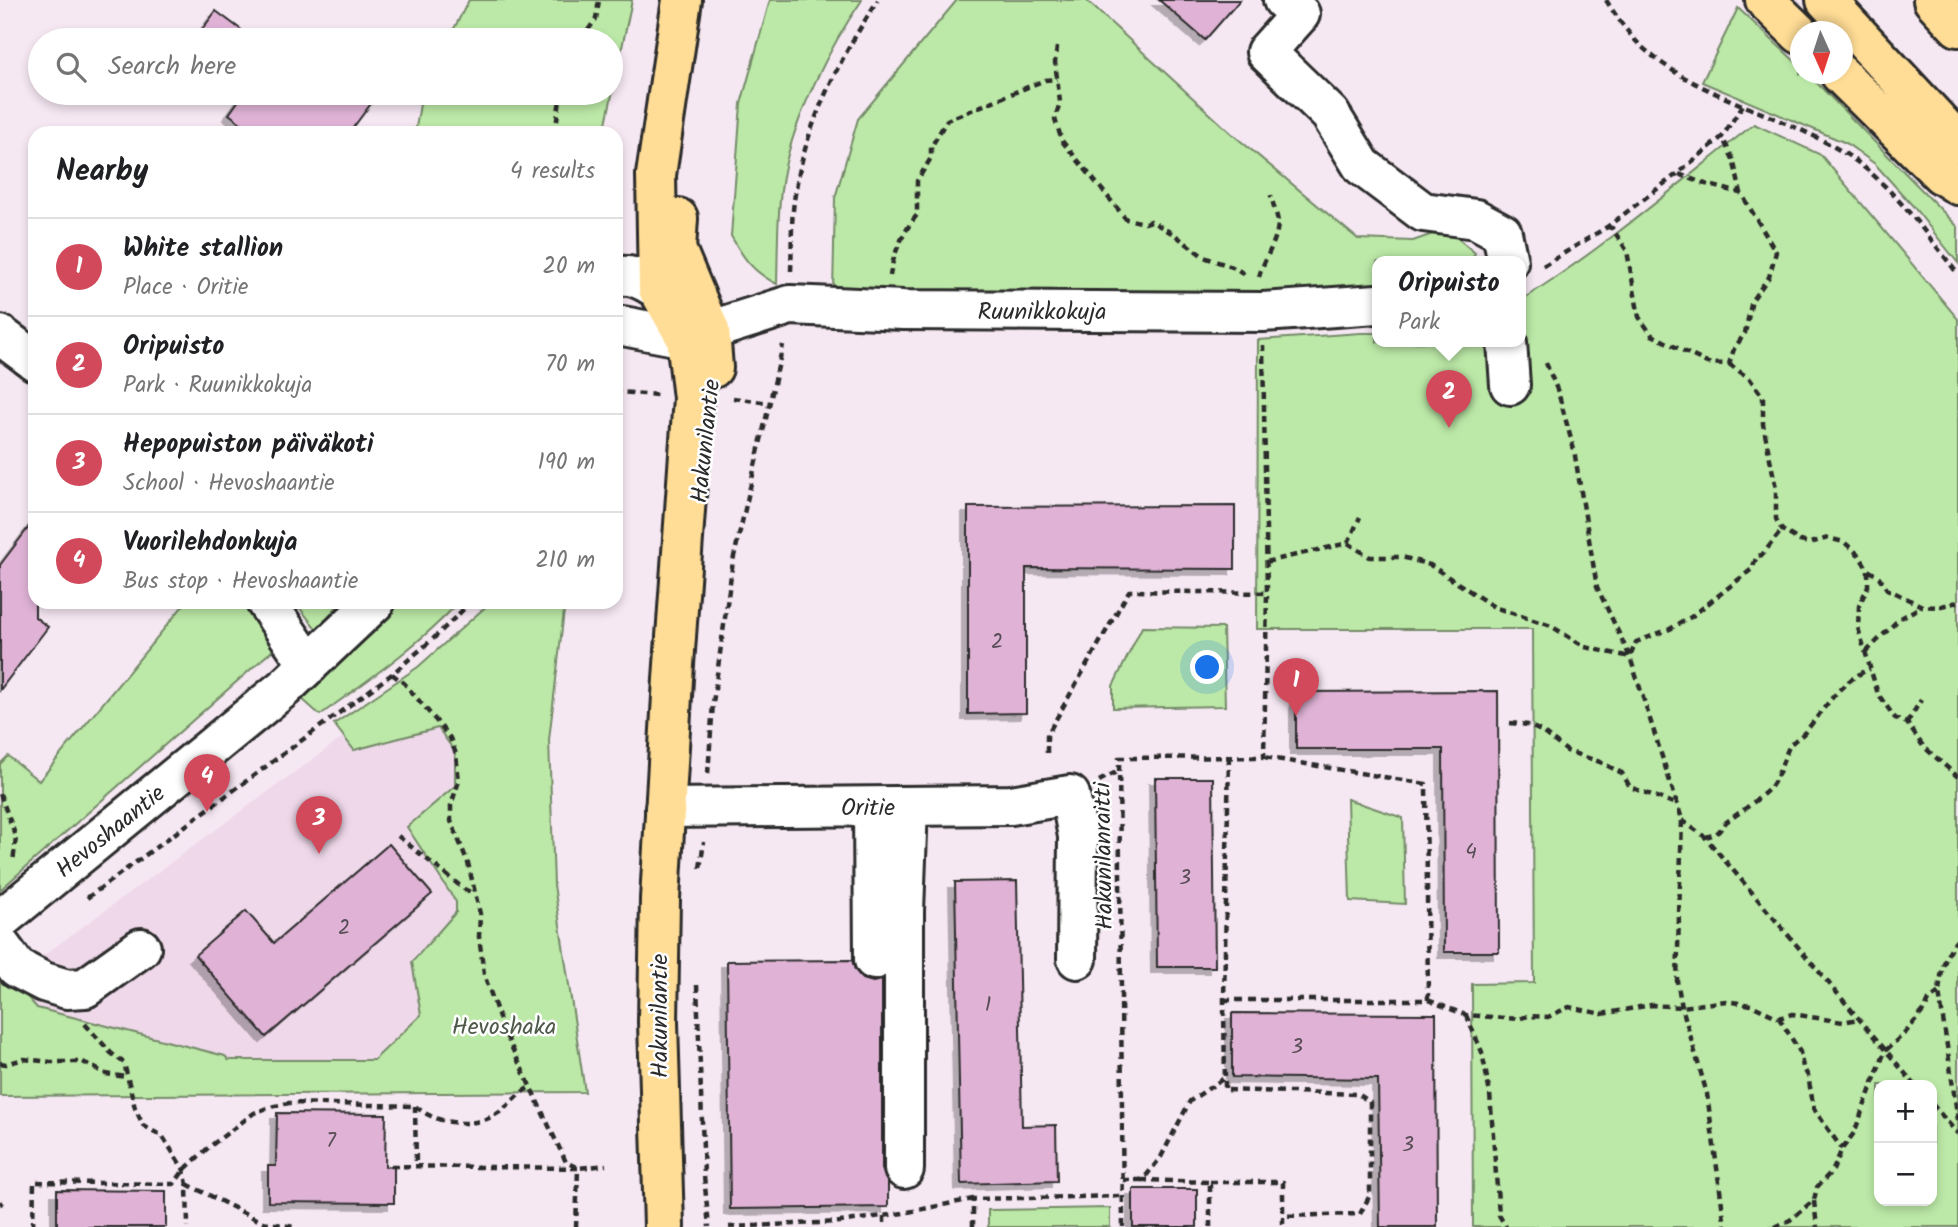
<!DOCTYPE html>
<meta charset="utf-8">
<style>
body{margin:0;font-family:Kalam,sans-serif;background:#f6f6f6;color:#202124}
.controls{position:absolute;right:21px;bottom:21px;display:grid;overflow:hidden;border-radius:14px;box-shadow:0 4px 10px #0003}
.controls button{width:63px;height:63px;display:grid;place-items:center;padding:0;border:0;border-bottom:2px solid #e0e0e0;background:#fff;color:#202124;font:35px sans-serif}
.compass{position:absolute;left:1790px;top:21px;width:63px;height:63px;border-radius:50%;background:#fff;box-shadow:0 4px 10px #0003;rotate:177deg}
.you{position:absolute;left:1208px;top:668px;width:24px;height:24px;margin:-18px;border:5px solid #fff;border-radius:50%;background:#1a73e8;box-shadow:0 0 0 10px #1a73e833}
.badge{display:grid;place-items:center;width:46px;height:46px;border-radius:50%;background:#d1495b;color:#fff;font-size:23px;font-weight:700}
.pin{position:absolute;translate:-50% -58px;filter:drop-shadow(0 2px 4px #0008)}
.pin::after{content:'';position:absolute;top:37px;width:24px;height:21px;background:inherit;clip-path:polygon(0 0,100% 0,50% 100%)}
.popup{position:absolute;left:1372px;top:256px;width:154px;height:91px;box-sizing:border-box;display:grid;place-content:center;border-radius:14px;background:#fff;filter:drop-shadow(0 2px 5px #0005);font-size:23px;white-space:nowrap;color:#757577}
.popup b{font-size:26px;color:#202124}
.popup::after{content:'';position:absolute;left:50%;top:100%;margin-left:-14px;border:14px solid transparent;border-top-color:#fff}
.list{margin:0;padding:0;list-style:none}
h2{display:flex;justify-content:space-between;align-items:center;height:91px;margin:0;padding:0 28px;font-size:30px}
h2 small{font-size:23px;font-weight:400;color:#757577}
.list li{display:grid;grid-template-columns:46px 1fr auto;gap:21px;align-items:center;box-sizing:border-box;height:98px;padding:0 28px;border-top:2px solid #e0e0e0}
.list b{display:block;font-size:26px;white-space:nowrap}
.list p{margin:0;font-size:23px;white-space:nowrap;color:#757577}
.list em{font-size:23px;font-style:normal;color:#757577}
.icon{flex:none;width:38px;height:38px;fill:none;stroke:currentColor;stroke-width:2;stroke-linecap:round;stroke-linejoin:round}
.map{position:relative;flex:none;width:1958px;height:1227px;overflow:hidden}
.search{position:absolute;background:#fff;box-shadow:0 4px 10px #0003;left:28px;top:28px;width:595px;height:77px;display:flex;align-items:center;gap:18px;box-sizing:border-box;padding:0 24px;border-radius:38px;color:#757577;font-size:26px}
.panel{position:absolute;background:#fff;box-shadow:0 4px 10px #0003;left:28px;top:126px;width:595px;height:483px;border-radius:21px}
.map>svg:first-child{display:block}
.built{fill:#efd8ea}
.green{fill:#bce9a7;stroke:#748a69;stroke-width:2;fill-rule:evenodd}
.building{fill:#e0b3d6;stroke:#2b2b2b;stroke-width:2;filter:url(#shadow)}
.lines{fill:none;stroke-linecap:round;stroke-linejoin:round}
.minor-casing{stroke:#2b2b2b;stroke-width:44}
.major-casing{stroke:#2b2b2b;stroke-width:44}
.highway-casing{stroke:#2b2b2b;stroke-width:44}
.path{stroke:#2b2b2b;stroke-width:4.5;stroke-dasharray:7 5;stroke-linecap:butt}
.minor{stroke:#fff;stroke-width:38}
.major{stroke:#ffdd96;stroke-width:38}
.highway{stroke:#ffdd96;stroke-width:38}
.labels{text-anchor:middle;stroke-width:5;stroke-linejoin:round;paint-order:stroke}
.number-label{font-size:21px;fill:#584d56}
.street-label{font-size:24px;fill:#2b2b2b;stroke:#fff}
.park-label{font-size:24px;fill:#4f5a4a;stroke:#fff}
</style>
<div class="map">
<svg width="1958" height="1227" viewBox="0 0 1958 1227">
<defs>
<filter id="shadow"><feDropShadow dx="-6" dy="6" stdDeviation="0" flood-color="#0004"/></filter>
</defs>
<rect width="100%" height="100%" fill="#f6e8f3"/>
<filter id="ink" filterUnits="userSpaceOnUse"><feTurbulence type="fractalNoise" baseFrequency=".0143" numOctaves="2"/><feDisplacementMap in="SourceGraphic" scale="14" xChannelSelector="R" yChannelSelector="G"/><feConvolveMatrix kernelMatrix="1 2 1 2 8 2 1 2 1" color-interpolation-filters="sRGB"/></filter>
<g filter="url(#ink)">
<!-- built -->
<path class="built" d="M413,686l42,41 1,254 -82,80 -374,-1v-73z"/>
<!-- green -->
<path class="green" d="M469,0h163l-28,133h-189l7,-40h189v-53h-163z
M770,0h92c-33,48 -66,114 -78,171 -7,37 -6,76 -7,113 -24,-12 -33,-25 -46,-48l10,-132z
M957,0h129l145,133 127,106 55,2 34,-12 28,24 -4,9h-94v30l-102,8 -442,-7 2,-95 23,-79z
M1738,8l62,58v8h8l150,153v36l-46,-58 -37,-41 -29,-21 -144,-61z
M1754,124l67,31 137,164v908h-485l-1,-243 62,-1 -2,-354h-275l1,-289 103,-7h16v9h144v-42c82,-51 157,-116 233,-176zM1879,1085h53v116h-53z
M186,602h57l32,46 -275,242v-126l8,-8 31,25z
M295,602h45l-22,29z
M401,602h58c-41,44 -91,78 -139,113l-19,-17 78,-71z
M491,602h74l-16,138 5,145 31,207 -585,4v-124l3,-3 34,39 188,48 3,4h146l47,-45 -9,-53 44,-50v-10l-49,-75 48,-41v-34l-17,-24 -84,22 -20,-26 84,-57z
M1142,627l81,1 2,78 -112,2v-22z
M1347,799l56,19 2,86 -55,-3z
M1110,1208v19h-122v-17z"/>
<!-- building -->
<path class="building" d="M1159,0h81l-35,40z
M216,11l39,29h-61z
M244,93h135l-30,40h-95l-25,-19z
M1235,506v63l-209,-1v145l-58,1v-207z
M35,519v98l13,10 -48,63v-125z
M1498,691l1,261h-55l-1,-203h-147v-57z
M1155,778h58l2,189h-58z
M389,844l43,50 -166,143 -71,-82 51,-44 28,32z
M1017,881l5,245 34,-1 1,56 -96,3 -6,-302z
M852,960l3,10 8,9 10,3 9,-2v189l6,14v24l-158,2 -3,-248z
M1232,1013l204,1 1,213h-57l-2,-148 -146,-2z
M277,1113l109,1 -1,53 9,-1v37l-126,-1v-36h8z
M1133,1189h64v38h-64z
M57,1190l109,1v36h-109z"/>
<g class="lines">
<defs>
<path id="minor" d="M1283,0l17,14 -34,38 64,62 32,52 61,46 53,7 26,14 6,29
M616,277c22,-7 48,17 65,30
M616,327l7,-1 63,12 104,-33 113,5 360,2 114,-8
M0,335l35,26
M1507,342l3,43
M266,602l43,63
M873,807l1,153
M665,808l346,-3 59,-10 8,41 -1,123
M0,920l284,-232 91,-86
M0,945l17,23 27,14 23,7 18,-1 56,-40
M904,1169v-258l4,-105"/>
<path id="major" d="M678,218l-2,31 34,81 3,38
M664,1227l-6,-205 2,-123 13,-220 20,-281 -7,-60 -28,-49 -2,-114 26,-175"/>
<path id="highway" d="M1765,0l35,34
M1826,0l132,142
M1933,0l25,27
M1840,74l101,100 17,11"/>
</defs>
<!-- minor casing -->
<use href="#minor" class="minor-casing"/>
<!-- major casing -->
<use href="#major" class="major-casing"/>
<!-- highway casing -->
<use href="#highway" class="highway-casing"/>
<!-- path -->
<path class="path" d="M1606,0c10,16 22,34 36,47 55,50 131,64 194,101 51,29 86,81 122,126
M581,40l15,-21 3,-19
M1057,47l-2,15 5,40 -5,17 7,22 64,78 19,4 6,-2 24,14 29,22 31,11 12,8
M555,133l6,-40
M1679,174l23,9 38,10
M1607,227l5,1 15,23 12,66 13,18 55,28 22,1 5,-15 11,-16 7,-33 17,-23 7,-25 -35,-59 -8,-34 -11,-22
M1543,266l64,-39 70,-53 45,-37 21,-32
M791,271c1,-23 0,-47 3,-70 10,-74 44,-140 84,-201
M890,276c3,-22 13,-44 27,-61v-34l14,-23v-11l16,-27 98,-40 12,-1
M1259,277c5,-19 18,-34 19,-54 0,-7 -6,-20 -7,-28
M1546,363l12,29 16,58 23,137 33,70 52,162 -5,162 5,26 25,87 18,133
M1729,364l21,15 13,18v27l13,64v31l6,11 18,11 10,2 18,-5 16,4 15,13 9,15 11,7 8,12 35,17 15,1 21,-5
M616,396l2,-4 40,3
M733,398l37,5
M1348,543l12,-26
M1266,562l82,-19 22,14h32l28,8 64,42 57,19 34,21 45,10 6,-15 34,-13 21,-12 61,-48 5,-13 5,-1 20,-25
M1868,570v16l-9,20 -1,22 20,66 17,24 12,5 16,23 35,31
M469,605l34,-3
M1866,652l33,-33 23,-13
M392,674l12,9 34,40 12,15 6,16 3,27 -8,24v16l17,42 12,51 -1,23 5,37 19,55 63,133 12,6 28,-3
M1510,723l18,2 13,6 26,20 33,11 22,11 8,14 46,17
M1907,723l14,-23
M1047,753v-18l82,-144 138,2
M1229,757l-5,243 1,90 133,4 12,8v93l-10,19 -77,2
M708,774l5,-71 20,-142 50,-216
M1099,781l21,-11
M0,794l16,43 -3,26
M1682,820l23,17 210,248
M398,836l66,53 10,5
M1705,837c21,-5 12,-9 24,-17 13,-9 27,-19 39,-30 11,-11 14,-29 21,-43 4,-7 11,-9 16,-15 21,-24 33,-50 65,-63
M700,868l4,-26
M87,898l305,-224 42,-36 37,-36
M1958,939c-14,15 -17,33 -19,53l19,128
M697,985l7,191 5,51
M1224,1000h204l-2,-216 -162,-27
M1428,1000l38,15 52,4 10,-3 20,1 21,-10 33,7 49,-9 31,2 44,-6 25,4 28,13 13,-4 51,8 15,-3
M1466,1015l16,37 8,42 9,121 7,12
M1779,1018l21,34 3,15 5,9 6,33 28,40
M85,1024l26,29 13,10 11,45 8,17 20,12 21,33 3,14 1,43
M0,1063l6,1 18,-5 27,3h32l23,12 21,3
M1932,1104l26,30
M415,1106l1,60
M391,1166l187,2 -2,59
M1123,1180h17l6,-4 15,-19 29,-56 34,-23
M1141,1180l69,2v45
M1210,1182h73v45
M187,1184l75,38 33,5
M0,1201l3,4
M1814,1201l3,26
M884,1216v11
M33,1227l1,-45 140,2 10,-14 25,-23 45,-34 16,-6 19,-4 126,3c22,19 61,24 86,5 12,-9 15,-16 29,-24
M729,1227l111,-5 63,-9 70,-14
M973,1227v-28l150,-3
M1123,1227l-4,-469 145,-1 3,-164 -4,-248
M1775,1227l15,-7 24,-20 3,-13 16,-17 9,-21 12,-16 31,-82 21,-19 19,-23 4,-9 10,-8"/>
<!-- minor -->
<use href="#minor" class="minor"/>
<!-- major -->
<use href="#major" class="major"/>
<!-- highway -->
<use href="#highway" class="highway"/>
</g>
</g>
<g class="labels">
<!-- number labels -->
<g class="number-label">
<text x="997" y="648">2</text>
<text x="1471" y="858">4</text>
<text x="1185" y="884">3</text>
<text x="344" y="934">2</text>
<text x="988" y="1011">1</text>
<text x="1297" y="1053">3</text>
<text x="331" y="1147">7</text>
<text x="1408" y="1151">3</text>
</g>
<!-- street labels -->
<g class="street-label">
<text x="1042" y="319">Ruunikkokuja</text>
<text transform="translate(705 441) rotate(-84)" y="8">Hakunilantie</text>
<text x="868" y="815">Oritie</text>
<text transform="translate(110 831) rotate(-39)" y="8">Hevoshaantie</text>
<text transform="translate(1103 856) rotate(-91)" y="8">Hakunilanraitti</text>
<text transform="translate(659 1016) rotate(-90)" y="8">Hakunilantie</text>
</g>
<!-- park labels -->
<g class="park-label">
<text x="504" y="1034">Hevoshaka</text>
</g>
</g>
</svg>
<div class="controls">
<button>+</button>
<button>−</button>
</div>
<svg class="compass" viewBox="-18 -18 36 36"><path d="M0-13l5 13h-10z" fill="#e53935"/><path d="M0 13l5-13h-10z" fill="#757577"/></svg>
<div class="you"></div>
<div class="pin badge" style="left:1296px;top:716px">1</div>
<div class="pin badge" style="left:1449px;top:428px">2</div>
<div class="popup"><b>Oripuisto</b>Park</div>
<div class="pin badge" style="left:319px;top:854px">3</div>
<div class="pin badge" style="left:207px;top:812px">4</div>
<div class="search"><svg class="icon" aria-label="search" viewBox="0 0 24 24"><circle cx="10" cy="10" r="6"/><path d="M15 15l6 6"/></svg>Search here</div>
<section class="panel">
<h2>Nearby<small>4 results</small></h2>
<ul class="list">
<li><span class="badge">1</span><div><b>White stallion</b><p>Place · Oritie</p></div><em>20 m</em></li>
<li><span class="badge">2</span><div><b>Oripuisto</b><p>Park · Ruunikkokuja</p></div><em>70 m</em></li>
<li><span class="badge">3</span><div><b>Hepopuiston päiväkoti</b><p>School · Hevoshaantie</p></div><em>190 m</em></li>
<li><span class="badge">4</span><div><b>Vuorilehdonkuja</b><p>Bus stop · Hevoshaantie</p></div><em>210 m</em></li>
</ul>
</section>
</div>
